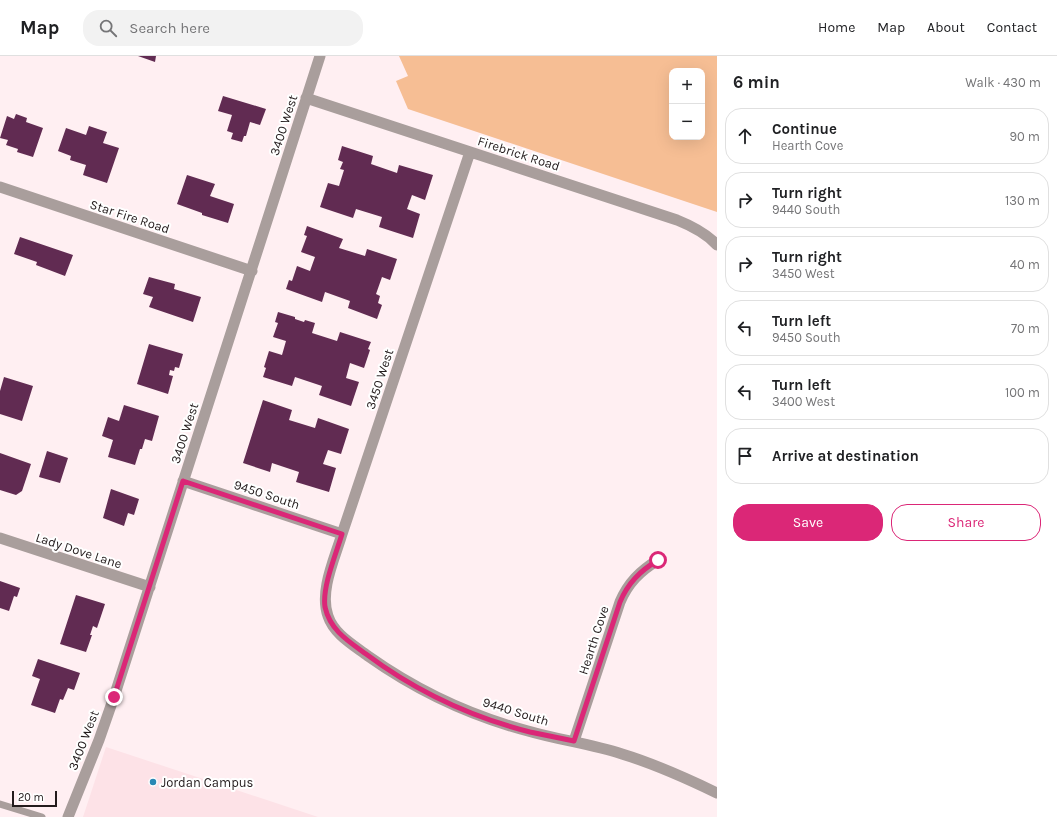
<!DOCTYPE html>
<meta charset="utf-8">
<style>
body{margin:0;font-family:Karla,sans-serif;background:#f2f2f2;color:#202124}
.controls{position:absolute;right:12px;top:12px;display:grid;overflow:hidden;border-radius:8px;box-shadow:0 4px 16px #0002}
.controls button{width:36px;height:36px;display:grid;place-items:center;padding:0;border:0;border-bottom:1px solid #e0e0e0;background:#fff;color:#202124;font:20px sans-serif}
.scale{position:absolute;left:12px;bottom:10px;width:45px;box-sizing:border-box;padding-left:4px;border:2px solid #231b1c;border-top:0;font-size:11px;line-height:14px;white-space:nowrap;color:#231b1c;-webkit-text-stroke:3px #fff;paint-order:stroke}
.stop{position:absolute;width:12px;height:12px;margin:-9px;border:3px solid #db2777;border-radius:50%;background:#fff}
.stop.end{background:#db2777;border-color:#fff;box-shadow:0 1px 4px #0008}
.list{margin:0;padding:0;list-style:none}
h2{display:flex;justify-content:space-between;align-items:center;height:52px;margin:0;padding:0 16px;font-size:17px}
h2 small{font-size:13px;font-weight:400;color:#757577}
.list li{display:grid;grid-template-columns:26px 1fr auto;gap:12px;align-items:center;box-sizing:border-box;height:56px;margin:0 8px 8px;padding:0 8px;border:1px solid #e0e0e0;border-radius:16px}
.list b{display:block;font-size:15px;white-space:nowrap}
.list p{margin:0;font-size:13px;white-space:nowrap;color:#757577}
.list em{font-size:13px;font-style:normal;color:#757577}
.actions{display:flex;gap:8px;padding:12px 16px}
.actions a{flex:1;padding:9px 0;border:1px solid #db2777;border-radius:16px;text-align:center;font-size:14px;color:#db2777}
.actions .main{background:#db2777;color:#fff}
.icon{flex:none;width:22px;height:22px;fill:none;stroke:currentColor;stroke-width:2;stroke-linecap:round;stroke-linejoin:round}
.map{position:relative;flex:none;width:717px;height:761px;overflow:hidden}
header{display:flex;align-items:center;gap:24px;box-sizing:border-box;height:56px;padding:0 20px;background:#fff;border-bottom:1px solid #e0e0e0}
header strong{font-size:19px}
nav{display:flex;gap:22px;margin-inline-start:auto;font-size:14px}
.search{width:280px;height:36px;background:#f2f2f2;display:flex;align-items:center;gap:10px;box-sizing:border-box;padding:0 14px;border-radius:16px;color:#757577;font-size:15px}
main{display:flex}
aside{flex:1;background:#fff}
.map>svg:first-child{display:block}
.built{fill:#fde2e7}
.green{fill:#f6be94;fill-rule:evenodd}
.building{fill:#612b52}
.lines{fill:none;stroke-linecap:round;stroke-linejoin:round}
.service{stroke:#a99e9c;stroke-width:7}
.minor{stroke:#a99e9c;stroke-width:11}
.route{stroke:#db2777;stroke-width:5}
.poi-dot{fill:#2a88b4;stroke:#fff;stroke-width:1.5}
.labels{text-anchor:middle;stroke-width:4;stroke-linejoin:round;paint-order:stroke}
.street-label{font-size:13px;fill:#231b1c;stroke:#fff}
.poi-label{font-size:13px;fill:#231b1c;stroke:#fff;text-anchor:start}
</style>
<header>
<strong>Map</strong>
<div class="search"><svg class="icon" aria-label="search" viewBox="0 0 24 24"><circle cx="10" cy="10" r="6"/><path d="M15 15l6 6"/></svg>Search here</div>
<nav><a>Home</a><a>Map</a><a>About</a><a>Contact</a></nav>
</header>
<main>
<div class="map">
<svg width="717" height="761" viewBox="0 0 717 761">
<rect width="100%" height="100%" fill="#ffeff2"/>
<!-- built -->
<path class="built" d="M106,691l212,70h-235z"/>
<!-- green -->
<path class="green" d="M399,0h318v156l-309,-103 -12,-28 12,-5zM672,15h30v66h-30z"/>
<!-- building -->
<path class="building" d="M138,0h18l-1,6z
M223,40l43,13 -6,16 -10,-3 -4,14h-2l-2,6 -11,-3 2,-6 -6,-2 5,-16 -14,-4z
M16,58l11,4 -1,4 17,6 -10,29 -16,-5 1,-3 -12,-4 2,-5 -8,-2 7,-22 7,3z
M89,70l18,6 -4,11 16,5 -12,35 -24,-8 3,-10 -16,-5 1,-4 -13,-5 8,-23 20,7z
M342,90l31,10 -2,8 26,9 2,-8 34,10 -8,25 -13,-5 -5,14 13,5 -7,24 -34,-11 3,-10 -26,-8 -3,9 -33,-11 8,-24 11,3 5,-16 -4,-1 3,-7 -5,-2z
M187,119l28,9 -5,12 24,8 -6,19 -26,-8v-2l-25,-9z
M307,170l36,13 -4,9 26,8 2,-7 30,10 -7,21 -8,-3 -6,17 4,2 -2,7 4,2 -5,14 -29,-11 2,-7 -25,-9 -3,10 -36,-13 3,-9 3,1 5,-15 13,5 5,-14 -14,-5 6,-16 -3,-1z
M20,181l53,18 -8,21 -29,-11 1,-3 -23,-8z
M149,221l26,7 -1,5 27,8 -8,25 -44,-15 4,-10 -10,-3z
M278,256l17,5v2l9,3 1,-2 10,3 -3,10 25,8 3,-9 31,10 -3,7 2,1 -6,18 -14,-5 -4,15 13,4 -8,24 -32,-11 3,-9 -27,-9 -3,9 -29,-9 3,-9 -2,-1 5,-16 13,4 4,-14 -13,-4 5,-14 -3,-1z
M149,288l34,10 -4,14 -4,-1 -1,4 -4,-1 -1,5 4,1 -5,18 -31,-10z
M4,321l29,9 -11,35 -22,-7v-23z
M263,344l29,10 -3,10 26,8 3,-10 31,11 -8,25 -13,-4 -5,14 13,4 -7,24 -33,-10 3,-10 -27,-9 -2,9 -27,-9z
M124,349l35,11 -7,25 -7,-2 -3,10h-2l-5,16 -27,-8 5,-17 -11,-4 6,-19 11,4z
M47,395l21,7 -8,25 -21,-6z
M0,397l31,11 -9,27 -6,4 -16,-5z
M111,433l28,10 -5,16 -6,-2 -4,13 -21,-8z
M0,525l20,7 -3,9 -3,-1 -5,15 -9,-3z
M76,539l29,9 -8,24 -4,-2 -3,9h2l-6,17 -26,-8z
M38,603l42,14 -6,17 -6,-2 -5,12 -3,-1 -5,14 -24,-8 9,-26 -8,-3z"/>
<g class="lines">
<!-- service -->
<path class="service" d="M0,748l42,13"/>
<!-- minor -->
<path class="minor" d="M306,42l371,122c15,6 29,13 40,25
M470,96l-128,382c-7,24 -23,57 -14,82 6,18 24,28 40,40 48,34 103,60 160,75 31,9 63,13 94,23 33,10 64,24 95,39
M0,131l252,84
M183,425l159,53
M0,482l150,49
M574,685l46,-139c8,-19 20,-31 38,-42
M68,761l31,-77 15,-43 206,-641"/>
</g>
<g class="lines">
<!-- route -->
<path class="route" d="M114,641l69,-216 159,53c-6,20 -20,53 -17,73 5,23 23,34 41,47 48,36 105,63 164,78 14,3 29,6 44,9l46,-139c8,-19 20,-31 38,-42"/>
</g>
<!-- markers -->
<circle class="poi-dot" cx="153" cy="726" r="4"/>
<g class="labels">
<!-- street labels -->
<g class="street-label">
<text transform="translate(283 69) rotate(-72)" y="5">3400 West</text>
<text transform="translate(519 97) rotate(18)" y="5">Firebrick Road</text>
<text transform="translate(130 160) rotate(18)" y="5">Star Fire Road</text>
<text transform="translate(379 323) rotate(-72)" y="5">3450 West</text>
<text transform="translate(184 377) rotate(-72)" y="5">3400 West</text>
<text transform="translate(267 438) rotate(18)" y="5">9450 South</text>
<text transform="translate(79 494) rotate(18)" y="5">Lady Dove Lane</text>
<text transform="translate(593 584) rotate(-72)" y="5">Hearth Cove</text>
<text transform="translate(516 655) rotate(17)" y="5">9440 South</text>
<text transform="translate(83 684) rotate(-69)" y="5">3400 West</text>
</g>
<!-- poi labels -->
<g class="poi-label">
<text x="161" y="731">Jordan Campus</text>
</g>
</g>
</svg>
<div class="controls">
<button>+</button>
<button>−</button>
</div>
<div class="scale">20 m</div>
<div class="stop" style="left:658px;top:504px"></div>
<div class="stop end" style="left:114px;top:641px"></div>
</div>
<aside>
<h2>6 min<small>Walk · 430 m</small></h2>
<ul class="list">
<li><svg class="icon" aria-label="ahead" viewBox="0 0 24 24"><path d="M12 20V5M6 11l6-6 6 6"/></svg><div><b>Continue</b><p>Hearth Cove</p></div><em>90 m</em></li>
<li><svg class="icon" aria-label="right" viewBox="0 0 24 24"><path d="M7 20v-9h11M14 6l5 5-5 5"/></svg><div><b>Turn right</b><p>9440 South</p></div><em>130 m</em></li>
<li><svg class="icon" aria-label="right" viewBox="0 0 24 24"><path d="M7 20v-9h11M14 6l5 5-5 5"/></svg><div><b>Turn right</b><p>3450 West</p></div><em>40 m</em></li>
<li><svg class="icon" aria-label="left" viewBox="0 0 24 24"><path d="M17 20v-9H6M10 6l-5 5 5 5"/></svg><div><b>Turn left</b><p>9450 South</p></div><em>70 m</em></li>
<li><svg class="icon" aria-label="left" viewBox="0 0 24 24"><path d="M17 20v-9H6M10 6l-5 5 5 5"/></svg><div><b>Turn left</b><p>3400 West</p></div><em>100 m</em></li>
<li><svg class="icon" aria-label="arrive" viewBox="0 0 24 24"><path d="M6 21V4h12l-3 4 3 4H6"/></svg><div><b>Arrive at destination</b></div></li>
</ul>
<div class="actions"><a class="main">Save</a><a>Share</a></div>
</aside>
</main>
